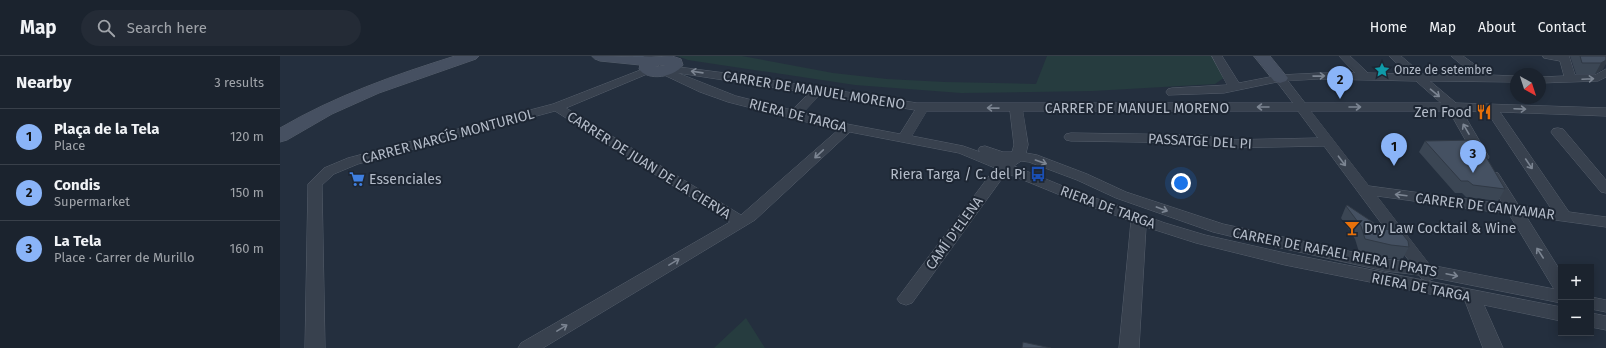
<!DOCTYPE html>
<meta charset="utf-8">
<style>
body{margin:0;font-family:"Fira Sans",sans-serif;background:#242b36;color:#f1f3f6}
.controls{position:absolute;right:12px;bottom:12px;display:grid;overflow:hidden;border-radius:0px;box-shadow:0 2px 10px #0003}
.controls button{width:36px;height:36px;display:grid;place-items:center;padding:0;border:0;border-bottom:1px solid #39404a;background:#1b232e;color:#f1f3f6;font:20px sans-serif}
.compass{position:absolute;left:1230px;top:12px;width:36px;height:36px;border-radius:50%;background:#1b232e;box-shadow:0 2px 10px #0003;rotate:141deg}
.you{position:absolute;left:901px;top:127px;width:14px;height:14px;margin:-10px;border:3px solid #fff;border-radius:50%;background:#1a73e8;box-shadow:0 0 0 6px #1a73e833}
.badge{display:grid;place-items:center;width:26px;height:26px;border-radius:50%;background:#8ab4f8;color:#111;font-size:13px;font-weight:700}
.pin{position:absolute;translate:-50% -33px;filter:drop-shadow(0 1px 2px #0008)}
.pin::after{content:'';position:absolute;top:21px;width:14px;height:12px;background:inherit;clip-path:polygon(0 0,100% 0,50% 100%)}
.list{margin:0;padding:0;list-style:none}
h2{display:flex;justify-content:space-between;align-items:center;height:52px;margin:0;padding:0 16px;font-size:17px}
h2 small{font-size:13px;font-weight:400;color:#a0a4aa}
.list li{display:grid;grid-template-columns:26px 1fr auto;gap:12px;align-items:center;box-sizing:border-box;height:56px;padding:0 16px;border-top:1px solid #39404a}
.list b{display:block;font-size:15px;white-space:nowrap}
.list p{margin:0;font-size:13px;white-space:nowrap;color:#a0a4aa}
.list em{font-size:13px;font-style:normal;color:#a0a4aa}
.icon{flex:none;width:22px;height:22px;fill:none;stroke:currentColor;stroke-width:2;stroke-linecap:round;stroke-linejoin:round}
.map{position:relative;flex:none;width:1326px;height:292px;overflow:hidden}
header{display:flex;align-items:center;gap:24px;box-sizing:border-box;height:56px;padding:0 20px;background:#1b232e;border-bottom:1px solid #39404a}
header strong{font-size:19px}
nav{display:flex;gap:22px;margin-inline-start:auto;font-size:14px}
.search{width:280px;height:36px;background:#242b36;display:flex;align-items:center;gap:10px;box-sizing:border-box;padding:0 14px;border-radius:22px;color:#a0a4aa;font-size:15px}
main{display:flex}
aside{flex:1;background:#1b232e}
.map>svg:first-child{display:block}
.green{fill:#263c3f}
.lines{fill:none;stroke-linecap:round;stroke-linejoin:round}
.stream{stroke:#394c67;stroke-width:3.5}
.street-casing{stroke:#565f6c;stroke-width:1}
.secondary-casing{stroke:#565f6c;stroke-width:1}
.street{fill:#38414e;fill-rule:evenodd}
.secondary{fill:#465061;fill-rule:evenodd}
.wall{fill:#3b4654}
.shaded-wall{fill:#303945}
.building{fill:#455162;stroke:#303945}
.oneway{stroke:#7c8592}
.labels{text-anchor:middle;stroke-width:4;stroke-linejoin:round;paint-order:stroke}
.far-poi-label{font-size:12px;fill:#b4bcc9;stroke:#1d2633;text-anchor:start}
.street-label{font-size:14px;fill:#b4bcc9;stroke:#1d2633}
.poi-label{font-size:14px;fill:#b4bcc9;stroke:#1d2633;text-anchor:end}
</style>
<header>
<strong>Map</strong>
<div class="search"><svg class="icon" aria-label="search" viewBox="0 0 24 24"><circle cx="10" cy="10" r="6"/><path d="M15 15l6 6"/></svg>Search here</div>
<nav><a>Home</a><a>Map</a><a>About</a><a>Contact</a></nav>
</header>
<main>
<aside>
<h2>Nearby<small>3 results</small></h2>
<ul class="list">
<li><span class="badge">1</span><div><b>Plaça de la Tela</b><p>Place</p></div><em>120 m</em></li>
<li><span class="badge">2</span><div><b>Condis</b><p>Supermarket</p></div><em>150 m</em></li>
<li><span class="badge">3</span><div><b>La Tela</b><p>Place · Carrer de Murillo</p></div><em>160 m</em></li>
</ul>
</aside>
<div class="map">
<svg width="1326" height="292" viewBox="0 0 1326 292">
<rect width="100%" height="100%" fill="#242f3e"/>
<!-- green -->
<path class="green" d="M397,0h65l91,17 54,6 58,3 91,2 11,-28h167l11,21 -10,7 -122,7 -132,2 -106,-8 -167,-25z
M466,262l19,30h-51z"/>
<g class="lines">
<!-- stream -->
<path class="stream" d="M355,0l7,1"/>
<defs>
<path id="street" d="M932,0h10l17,27 41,-8 39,-2h36l-16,-17h11l18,17 40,1 -19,-18h12l21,18 52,1 -23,-19h12l26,19 27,1v6l-86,-1 26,22 150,5v8l-106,-4 69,100 37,5v10l-80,-11 35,56v31l-126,-25 -7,3 -6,-2 -3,-4 -34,-4 -113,-25 -59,-14 -97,-34 -39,-18 -48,-18 -8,-1 -7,5 56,23 95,34 40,12 80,18 276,54v14l-77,-16 19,43h-20l-18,-47 -180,-36 -89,-22 -50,-16 -7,121h-20l12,-127 -71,-26 -54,-22 -94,130 -6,2 -6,-2 -3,-4 3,-4 95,-127 -36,-15 -109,-21 -95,88 -212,128h-25l3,-5 209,-121 -175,-111 -197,53 -24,10 -12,11 3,163h-20l3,-164 16,-16 24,-10 205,-54 95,-37 4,1 2,2 -2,2 -86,36 175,107 97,-85 -110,-28 -28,-10 -36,-17 -2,-2 4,-3 1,-3 4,-1 54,7 192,30h376l-16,-21 -53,11 -56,2 -2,-3 2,-3 4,-1 55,-3zM398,17l131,20 -17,17 -56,-14zM1039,23l97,2 25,22h-136l-17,-22zM540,39l95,15 -15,24 -53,-10 -44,-11zM647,55h83l4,34 -2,7h-9l-18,-6 -5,1 -2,3 2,2 -17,-6 -51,-10zM743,55h275l20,27 -94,2 -22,-5 -131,-2 -5,1 -2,3 2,3 5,1 131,2 22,5 100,-2 86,116 -25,-3 -162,-35 -97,-32 -39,-18 -50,-19 -11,-2 2,-8zM1031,55h138l26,46 2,3 5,1 5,-1 2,-3 -27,-46 25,1 65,98 -33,-4 -21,-33 -5,-1 -5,1 -2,3 17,28 -134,-18zM1097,140l132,18 45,75 -124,-24z
M1263,0h26l6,19h20l11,-6v8l-8,4 -58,2v-6l24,-1 -4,-15 -16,-3z
M1278,72l5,1 43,51v13l-5,-1 -48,-57 -2,-3 2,-3z
M1311,241l15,3v12l-15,-3z
M1311,257l15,3v14l-15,-3z"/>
<path id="secondary" d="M175,0h24l-3,3 -97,34 -47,21 -45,26 -7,2v-14c55,-32 114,-53 175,-72z
M312,0l59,1 21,-1 9,3 2,6c-8,12 -35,17 -44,4l1,-4 -40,-4 -5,-2zM380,9h6l-11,2z
M974,0h16l18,22 -2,3 -6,2 -6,-2z"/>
</defs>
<!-- street casing -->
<use href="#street" class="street-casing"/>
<!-- secondary casing -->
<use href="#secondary" class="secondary-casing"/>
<!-- street -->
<use href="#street" class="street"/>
<!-- secondary -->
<use href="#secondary" class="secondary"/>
</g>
<!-- wall -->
<path class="wall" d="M1290,0h36l-3,13 -8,5h-19z
M1145,85l80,48 -7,12 -32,-4 -4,-4h-7l-36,-41z
M1066,150l63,41 -7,13 -17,-2 -26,-6 -4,-13 -14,-21z"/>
<!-- shaded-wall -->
<path class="shaded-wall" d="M1326,4v4l-3,5 -8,5 6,-11z"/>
<!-- building -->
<path class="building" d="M1300,0h26v4l-5,3h-19z
M1196,84l29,49 -32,-4 -5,-4h-7l-36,-40z
M1067,149l36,24 16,1 9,11 1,6 -18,-2 -26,-6 -4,-13 -15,-20z
M743,286l28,6h-29z"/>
<!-- one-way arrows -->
<defs><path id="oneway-shaft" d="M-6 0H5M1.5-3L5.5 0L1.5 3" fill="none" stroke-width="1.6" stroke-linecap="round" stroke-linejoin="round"/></defs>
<g class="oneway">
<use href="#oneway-shaft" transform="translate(417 16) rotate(-172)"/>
<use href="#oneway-shaft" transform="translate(1039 20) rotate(-1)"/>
<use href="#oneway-shaft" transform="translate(1308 23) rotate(-3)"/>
<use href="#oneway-shaft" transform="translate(1155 37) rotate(40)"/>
<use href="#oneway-shaft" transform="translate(983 51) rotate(180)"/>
<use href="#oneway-shaft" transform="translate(1075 51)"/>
<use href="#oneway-shaft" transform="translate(713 52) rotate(-179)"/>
<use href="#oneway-shaft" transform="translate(1240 53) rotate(2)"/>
<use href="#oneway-shaft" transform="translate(1186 73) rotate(-120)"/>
<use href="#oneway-shaft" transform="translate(539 98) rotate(137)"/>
<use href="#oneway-shaft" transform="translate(1062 105) rotate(53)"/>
<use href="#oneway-shaft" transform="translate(761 106) rotate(19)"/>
<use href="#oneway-shaft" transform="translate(1249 108) rotate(56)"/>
<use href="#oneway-shaft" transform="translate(1121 139) rotate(-173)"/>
<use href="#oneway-shaft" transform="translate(882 153) rotate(20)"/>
<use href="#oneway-shaft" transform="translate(1260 197) rotate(-123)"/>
<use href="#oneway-shaft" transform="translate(394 206) rotate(-31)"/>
<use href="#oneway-shaft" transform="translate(1172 219) rotate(12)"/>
<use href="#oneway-shaft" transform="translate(282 272) rotate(-31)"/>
</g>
<!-- icons -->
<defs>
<symbol id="sight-bare" viewBox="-9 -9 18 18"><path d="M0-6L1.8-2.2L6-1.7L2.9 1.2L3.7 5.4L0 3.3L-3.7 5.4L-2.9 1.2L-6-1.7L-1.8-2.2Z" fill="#0f9aa8" stroke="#1d2633" stroke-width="2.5" paint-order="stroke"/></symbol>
<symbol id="restaurant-bare" viewBox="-9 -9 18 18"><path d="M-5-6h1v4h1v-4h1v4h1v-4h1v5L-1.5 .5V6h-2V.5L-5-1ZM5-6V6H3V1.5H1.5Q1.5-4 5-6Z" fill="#e8710a" stroke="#1d2633" stroke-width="2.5" paint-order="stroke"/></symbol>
<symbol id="bus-bare" viewBox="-9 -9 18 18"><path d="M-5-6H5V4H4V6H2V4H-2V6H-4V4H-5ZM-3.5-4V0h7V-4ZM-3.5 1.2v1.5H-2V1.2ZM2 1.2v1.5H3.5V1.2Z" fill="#1a4fb4" stroke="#1d2633" stroke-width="2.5" paint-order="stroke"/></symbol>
<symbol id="supermarket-bare" viewBox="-9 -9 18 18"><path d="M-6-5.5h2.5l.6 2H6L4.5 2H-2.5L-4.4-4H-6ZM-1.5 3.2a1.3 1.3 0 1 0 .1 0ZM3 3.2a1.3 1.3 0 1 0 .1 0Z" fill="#3f7fe0" stroke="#1d2633" stroke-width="2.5" paint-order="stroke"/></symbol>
<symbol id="bar-bare" viewBox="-9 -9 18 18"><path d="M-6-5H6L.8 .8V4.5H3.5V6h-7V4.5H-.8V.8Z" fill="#e8710a" stroke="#1d2633" stroke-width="2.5" paint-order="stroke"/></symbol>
</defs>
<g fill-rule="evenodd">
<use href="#sight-bare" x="1091" y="3" width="22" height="22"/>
<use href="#restaurant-bare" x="1193" y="45" width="22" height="22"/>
<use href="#bus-bare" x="747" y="107" width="22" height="22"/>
<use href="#supermarket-bare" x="66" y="112" width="22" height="22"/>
<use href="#bar-bare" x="1061" y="161" width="22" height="22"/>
</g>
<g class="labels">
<!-- far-poi labels -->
<g class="far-poi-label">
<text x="1114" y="18">Onze de setembre</text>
</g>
<!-- street labels -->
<g class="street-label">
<text transform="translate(534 34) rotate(9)" y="5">CARRER DE MANUEL MORENO</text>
<text x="857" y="57">CARRER DE MANUEL MORENO</text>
<text transform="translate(518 59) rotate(14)" y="5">RIERA DE TARGA</text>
<text transform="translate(168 80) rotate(-15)" y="5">CARRER NARCÍS MONTURIOL</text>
<text transform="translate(920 85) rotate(3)" y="5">PASSATGE DEL PI</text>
<text transform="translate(369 109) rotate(32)" y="5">CARRER DE JUAN DE LA CIERVA</text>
<text transform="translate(1205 150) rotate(7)" y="5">CARRER DE CANYAMAR</text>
<text transform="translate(828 151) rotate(20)" y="5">RIERA DE TARGA</text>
<text transform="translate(674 177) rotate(-54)" y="5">CAMÍ D'ELENA</text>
<text transform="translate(1055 196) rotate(11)" y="5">CARRER DE RAFAEL RIERA I PRATS</text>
<text transform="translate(1141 231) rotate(11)" y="5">RIERA DE TARGA</text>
</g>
<!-- poi labels -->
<g class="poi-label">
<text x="1192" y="61">Zen Food</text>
<text x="746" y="123">Riera Targa / C. del Pi</text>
<text x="89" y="128" text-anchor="start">Essenciales</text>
<text x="1084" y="177" text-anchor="start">Dry Law Cocktail &amp; Wine</text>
</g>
</g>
</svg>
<div class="controls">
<button>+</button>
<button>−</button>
</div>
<svg class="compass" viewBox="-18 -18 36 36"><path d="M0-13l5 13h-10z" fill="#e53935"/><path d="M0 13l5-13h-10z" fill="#a0a4aa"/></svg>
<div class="you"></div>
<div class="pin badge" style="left:1114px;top:110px">1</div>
<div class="pin badge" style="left:1060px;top:43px">2</div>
<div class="pin badge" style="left:1193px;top:117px">3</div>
</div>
</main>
